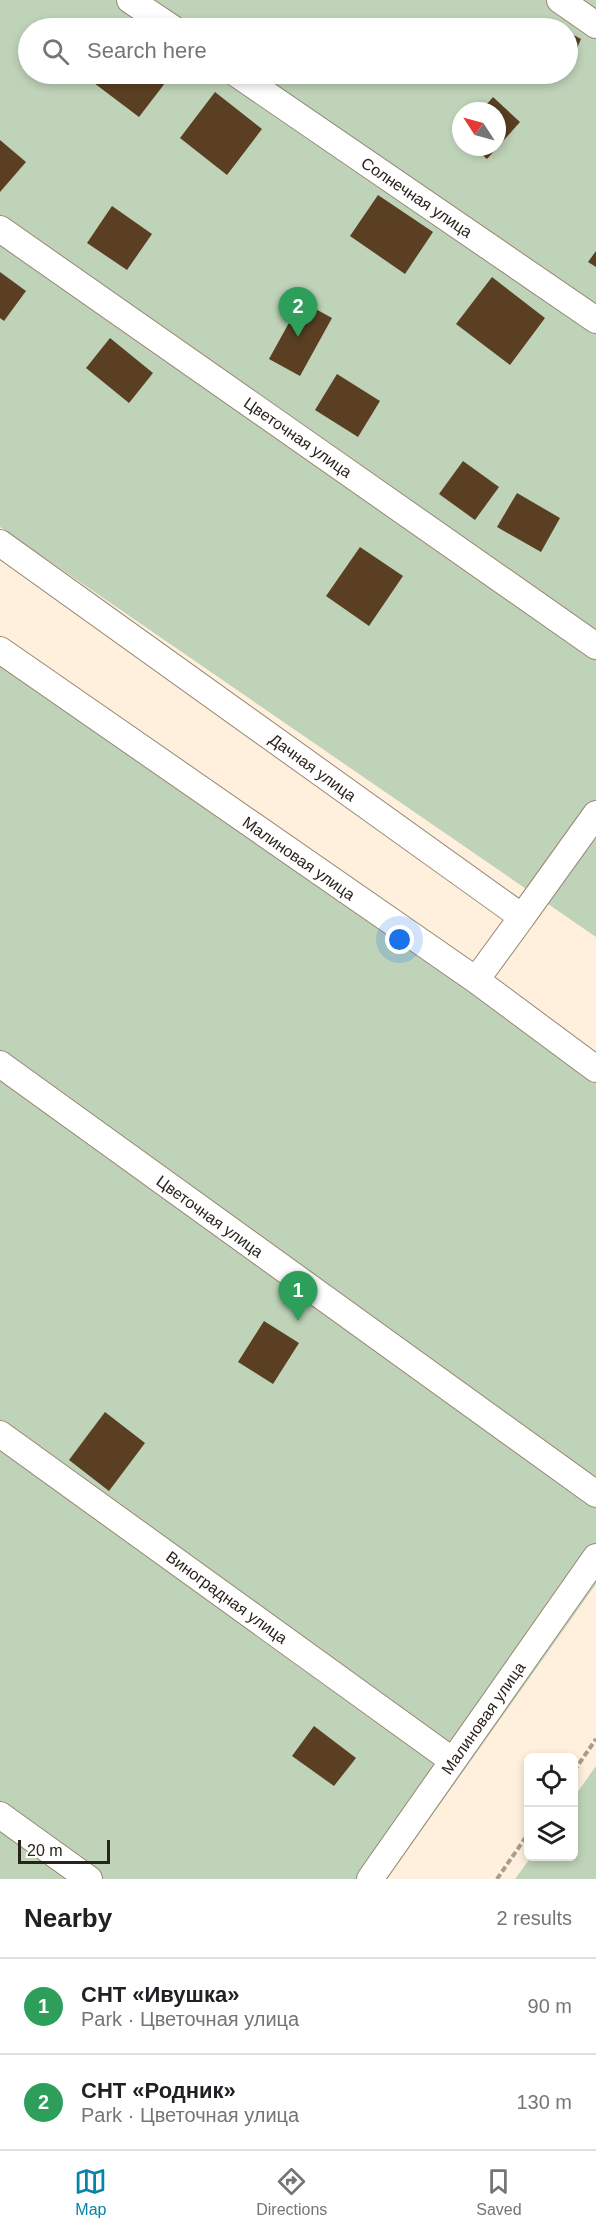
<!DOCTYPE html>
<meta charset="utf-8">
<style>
body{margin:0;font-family:Helvetica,sans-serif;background:#f6f6f6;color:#202124}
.controls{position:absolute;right:18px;bottom:18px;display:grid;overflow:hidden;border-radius:9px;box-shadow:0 3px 9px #0003}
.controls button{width:54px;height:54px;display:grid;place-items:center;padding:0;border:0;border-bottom:2px solid #e0e0e0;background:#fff;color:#202124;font:30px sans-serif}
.compass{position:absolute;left:452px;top:102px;width:54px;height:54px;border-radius:50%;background:#fff;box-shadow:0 3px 9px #0003;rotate:306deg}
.scale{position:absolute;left:18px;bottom:15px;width:92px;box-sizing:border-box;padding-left:6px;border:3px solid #2a231b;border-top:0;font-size:16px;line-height:21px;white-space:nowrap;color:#2a231b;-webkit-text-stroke:4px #fff;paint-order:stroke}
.you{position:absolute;left:400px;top:940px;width:21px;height:21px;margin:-15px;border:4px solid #fff;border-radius:50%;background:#1a73e8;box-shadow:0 0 0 9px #1a73e833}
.badge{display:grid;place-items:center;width:39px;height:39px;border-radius:50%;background:#0384a8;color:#fff;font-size:20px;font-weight:700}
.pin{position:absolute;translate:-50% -50px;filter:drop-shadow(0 2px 3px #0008)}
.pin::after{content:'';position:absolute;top:32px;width:21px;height:18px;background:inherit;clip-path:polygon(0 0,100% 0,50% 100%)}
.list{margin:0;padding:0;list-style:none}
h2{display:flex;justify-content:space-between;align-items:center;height:78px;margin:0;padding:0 24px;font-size:26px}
h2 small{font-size:20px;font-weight:400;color:#757577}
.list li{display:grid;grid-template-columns:39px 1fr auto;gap:18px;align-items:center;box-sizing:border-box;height:96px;padding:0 24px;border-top:2px solid #e0e0e0}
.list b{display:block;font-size:22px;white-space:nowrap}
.list p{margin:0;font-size:20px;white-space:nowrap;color:#757577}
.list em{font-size:20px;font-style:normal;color:#757577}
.icon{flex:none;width:33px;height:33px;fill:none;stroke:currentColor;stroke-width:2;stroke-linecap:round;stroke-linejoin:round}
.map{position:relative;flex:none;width:596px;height:1879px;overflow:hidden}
.search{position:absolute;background:#fff;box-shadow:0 3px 9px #0003;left:18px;right:18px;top:18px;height:66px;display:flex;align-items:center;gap:15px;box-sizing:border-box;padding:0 21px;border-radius:33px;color:#757577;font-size:22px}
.sheet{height:270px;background:#fff}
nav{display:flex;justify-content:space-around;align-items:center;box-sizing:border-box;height:84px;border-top:2px solid #e0e0e0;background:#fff;font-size:16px;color:#757577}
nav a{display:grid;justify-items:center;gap:3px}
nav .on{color:#0384a8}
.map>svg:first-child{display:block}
.green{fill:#bfd3b9;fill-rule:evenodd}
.building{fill:#5a3f22}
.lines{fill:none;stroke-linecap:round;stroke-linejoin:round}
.minor-casing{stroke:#978872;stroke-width:28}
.path{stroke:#a89d8e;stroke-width:4;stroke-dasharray:6 3;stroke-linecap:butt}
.minor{stroke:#fff;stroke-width:26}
.labels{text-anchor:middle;stroke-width:6;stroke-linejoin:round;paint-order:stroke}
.street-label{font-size:16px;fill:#2a231b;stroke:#fff}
</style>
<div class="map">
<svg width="596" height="1879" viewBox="0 0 596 1879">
<rect width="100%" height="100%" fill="#fef0dd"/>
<!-- green -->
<path class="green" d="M0,0h596v937l-596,-410zM28,28h540v46h-540zM461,111h36v36h-36z
M0,641l596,417v526l-209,295h-387z
M596,1766v113h-81l16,-22 43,-1v-59z"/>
<!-- building -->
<path class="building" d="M568,32l13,7 -13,30z
M101,74h71l-33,43 -45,-34z
M215,92l47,37 -35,46 -47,-37z
M493,97l27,25 -33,37 -14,-12h24v-36h-16z
M0,140l26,22 -26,30z
M378,195l55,37 -28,42 -55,-38z
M112,206l40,28 -25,36 -40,-27z
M596,251v16l-8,-5z
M0,272l26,19 -22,30 -4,-3z
M492,277l53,41 -35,47 -54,-41z
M301,301l31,17 -32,58 -31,-17z
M110,338l43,35 -24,30 -43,-35z
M337,374l43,27 -22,36 -43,-27z
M463,461l36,26 -24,33 -36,-26z
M517,493l43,25 -19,34 -44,-25z
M360,547l43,29 -34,50 -43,-30z
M264,1321l35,22 -26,41 -35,-22z
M105,1412l40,31 -36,48 -40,-31z
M314,1726l42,32 -22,28 -42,-30z"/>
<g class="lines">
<defs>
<path id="minor" d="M130,0l42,28
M560,0l36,25
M237,74l359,246
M0,229l596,417
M0,543l522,374 74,-103
M0,650l476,330 120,89
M476,980l46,-63
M0,1064l596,430
M0,1434l453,327
M0,1815l89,64
M370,1879l226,-322"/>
</defs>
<!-- minor casing -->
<use href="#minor" class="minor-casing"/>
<!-- path -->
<path class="path" d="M574,1771l22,-32
M497,1879l31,-45"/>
<!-- minor -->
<use href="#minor" class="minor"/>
</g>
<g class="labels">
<!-- street labels -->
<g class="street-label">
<text transform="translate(417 197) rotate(34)" y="6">Солнечная улица</text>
<text transform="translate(298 437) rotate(35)" y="6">Цветочная улица</text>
<text transform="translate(313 767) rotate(36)" y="6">Дачная улица</text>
<text transform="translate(299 858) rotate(35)" y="6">Малиновая улица</text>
<text transform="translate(210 1216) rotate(36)" y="6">Цветочная улица</text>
<text transform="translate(227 1597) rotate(36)" y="6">Виноградная улица</text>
<text transform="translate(483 1718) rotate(-55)" y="6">Малиновая улица</text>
</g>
</g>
</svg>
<div class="controls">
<button><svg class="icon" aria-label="locate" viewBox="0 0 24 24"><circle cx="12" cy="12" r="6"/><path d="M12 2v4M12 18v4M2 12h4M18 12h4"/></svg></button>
<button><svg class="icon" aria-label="layers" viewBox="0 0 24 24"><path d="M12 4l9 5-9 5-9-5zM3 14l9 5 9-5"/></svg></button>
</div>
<svg class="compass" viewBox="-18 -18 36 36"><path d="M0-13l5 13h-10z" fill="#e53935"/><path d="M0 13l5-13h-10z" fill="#757577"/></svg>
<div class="scale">20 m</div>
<div class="you"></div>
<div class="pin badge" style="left:298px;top:1321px;background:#2e9e5b">1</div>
<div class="pin badge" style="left:298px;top:337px;background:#2e9e5b">2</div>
<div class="search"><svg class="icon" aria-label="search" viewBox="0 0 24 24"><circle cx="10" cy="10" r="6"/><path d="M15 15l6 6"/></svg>Search here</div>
</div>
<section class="sheet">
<h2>Nearby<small>2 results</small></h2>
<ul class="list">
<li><span class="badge" style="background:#2e9e5b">1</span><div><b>СНТ «Ивушка»</b><p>Park · Цветочная улица</p></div><em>90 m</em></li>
<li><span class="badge" style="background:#2e9e5b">2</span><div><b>СНТ «Родник»</b><p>Park · Цветочная улица</p></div><em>130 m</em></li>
</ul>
</section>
<nav>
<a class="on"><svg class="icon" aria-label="map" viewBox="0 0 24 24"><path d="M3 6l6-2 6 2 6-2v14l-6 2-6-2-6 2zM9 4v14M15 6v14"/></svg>Map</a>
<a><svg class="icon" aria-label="directions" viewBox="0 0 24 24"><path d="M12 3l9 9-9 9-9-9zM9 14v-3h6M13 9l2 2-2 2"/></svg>Directions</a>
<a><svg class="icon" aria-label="saved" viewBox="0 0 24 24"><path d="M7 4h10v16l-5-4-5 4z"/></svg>Saved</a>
</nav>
